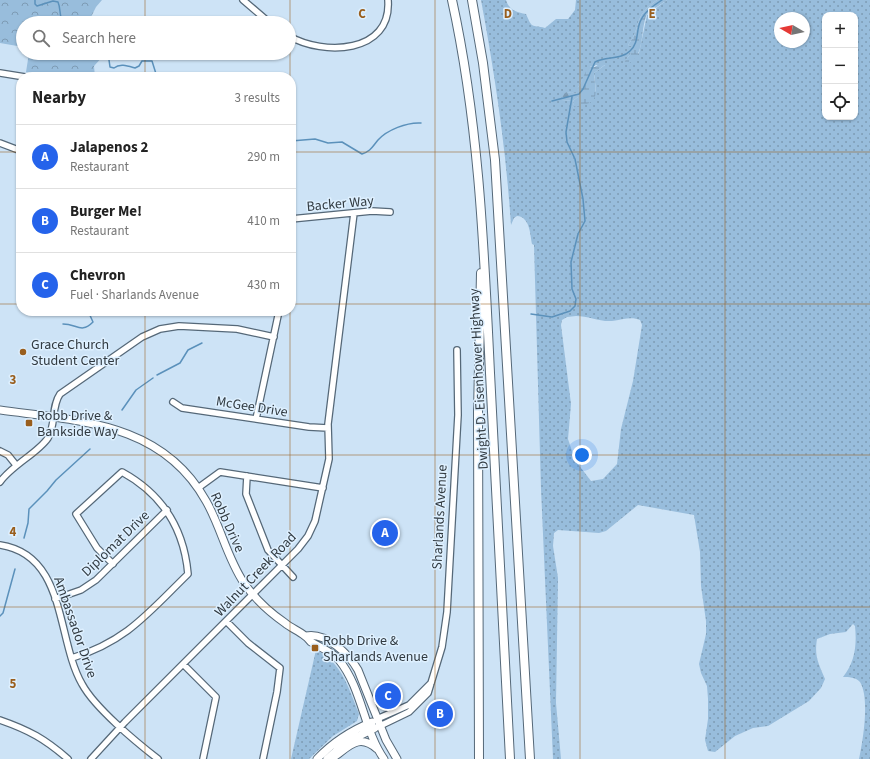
<!DOCTYPE html>
<meta charset="utf-8">
<style>
body{margin:0;font-family:"Source Sans 3",sans-serif;background:#f6f6f6;color:#222}
.controls{position:absolute;right:12px;top:12px;display:grid;overflow:hidden;border-radius:8px;box-shadow:0 1px 3px #0004}
.controls button{width:36px;height:36px;display:grid;place-items:center;padding:0;border:0;border-bottom:1px solid #e0e0e0;background:#fff;color:#222;font:20px sans-serif}
.compass{position:absolute;left:774px;top:12px;width:36px;height:36px;border-radius:50%;background:#fff;box-shadow:0 1px 3px #0004;rotate:279deg}
.you{position:absolute;left:582px;top:455px;width:14px;height:14px;margin:-10px;border:3px solid #fff;border-radius:50%;background:#1a73e8;box-shadow:0 0 0 6px #1a73e833}
.badge{display:grid;place-items:center;width:26px;height:26px;border-radius:50%;background:#2563eb;color:#fff;font-size:13px;font-weight:700}
.pin{position:absolute;translate:-50% -50%;border:2px solid #fff;box-shadow:0 1px 4px #0006}
.list{margin:0;padding:0;list-style:none}
h2{display:flex;justify-content:space-between;align-items:center;height:52px;margin:0;padding:0 16px;font-size:17px}
h2 small{font-size:13px;font-weight:400;color:#767676}
.list li{display:grid;grid-template-columns:26px 1fr auto;gap:12px;align-items:center;box-sizing:border-box;height:64px;padding:0 16px;border-top:1px solid #e0e0e0}
.list b{display:block;font-size:15px;white-space:nowrap}
.list p{margin:0;font-size:13px;white-space:nowrap;color:#767676}
.list em{font-size:13px;font-style:normal;color:#767676}
.icon{flex:none;width:22px;height:22px;fill:none;stroke:currentColor;stroke-width:2;stroke-linecap:round;stroke-linejoin:round}
.map{position:relative;flex:none;width:870px;height:759px;overflow:hidden}
.search{position:absolute;background:#fff;box-shadow:0 1px 3px #0004;left:16px;top:16px;width:280px;height:44px;display:flex;align-items:center;gap:10px;box-sizing:border-box;padding:0 14px;border-radius:22px;color:#767676;font-size:15px}
.panel{position:absolute;background:#fff;box-shadow:0 1px 3px #0004;left:16px;top:72px;width:280px;height:244px;border-radius:16px}
.map>svg:first-child{display:block}
.grass{fill:url(#grass-dots);fill-rule:evenodd}
.forest{fill:url(#forest-firs)}
.wetland{fill:url(#wetland-marsh)}
.park{fill:url(#park-crowns)}
.lines{fill:none;stroke-linecap:round;stroke-linejoin:round}
.stream{stroke:#5b91bb;stroke-width:1.5}
.minor-casing{stroke:#556878;stroke-width:8}
.major-casing{stroke:#556878;stroke-width:9}
.highway-casing{stroke:#556878;stroke-width:10}
.minor{stroke:#fff;stroke-width:5.5}
.major{stroke:#fff;stroke-width:7}
.highway{stroke:#fff;stroke-width:8}
.grid{fill:none;stroke:#995e1d;stroke-width:1;stroke-opacity:0.55}
.poi-dot{fill:#995e1d;stroke:#def0ff;stroke-width:1.5}
.labels{text-anchor:middle;stroke-width:3;stroke-linejoin:round;paint-order:stroke}
.street-label{font-size:14px;fill:#313a41;stroke:#def0ff}
.poi-label{font-size:14px;fill:#313a41;stroke:#def0ff;text-anchor:start}
.grid-label{font-size:13px;text-anchor:middle;font-weight:bold;fill:#995e1d;stroke:#def0ff;stroke-width:3;stroke-linejoin:round;paint-order:stroke}
</style>
<div class="map">
<svg width="870" height="759" viewBox="0 0 870 759">
<defs>
<pattern id="grass-dots" width="8" height="8" patternUnits="userSpaceOnUse"><rect width="8" height="8" fill="#98bddc"/><path d="M2 2h.1M6 6h.1" fill="none" stroke="#7d9bb4" stroke-width="1.8" stroke-linecap="round"/></pattern>
<pattern id="forest-firs" width="22" height="20" patternUnits="userSpaceOnUse"><rect width="22" height="20" fill="#98bddc"/><path d="M5 1l3.5 6h-7zM16 11l3.5 6h-7z" fill="#7d9bb4"/></pattern>
<pattern id="wetland-marsh" width="20" height="14" patternUnits="userSpaceOnUse"><rect width="20" height="14" fill="#98bddc"/><path d="M1 5h8M5 5V1M11 12h8M15 12V8" fill="none" stroke="#7d9bb4"/></pattern>
<pattern id="park-crowns" width="20" height="18" patternUnits="userSpaceOnUse"><rect width="20" height="18" fill="#98bddc"/><path d="M2 6a3 3 0 1 1 6 0M12 15a3 3 0 1 1 6 0" fill="none" stroke="#7d9bb4"/></pattern>
</defs>
<rect width="100%" height="100%" fill="#cde3f6"/>
<!-- grass -->
<path class="grass" d="M481,0h25c3,10 10,12 20,14 7,16 5,10 19,14l11,-9h12l7,-9 1,-10h81c-26,18 -14,26 -29,45l3,1v7l-8,11 16,-11 8,-38 20,-15h203v759h-11c4,-19 11,-61 1,-77 -5,-5 -11,-5 -17,-5 12,-15 14,-32 12,-51l-2,-2 -7,8 -16,2 -13,5c-3,18 2,25 8,40l-4,9 -12,13 -41,25 -15,2 -18,8 -20,16 -7,-1 -3,-11 3,-21v-20l-1,-13 -6,-13 -2,-9 7,-30v-13l-5,-35 -1,-34 -6,-37 -56,-10 -32,26 -7,2 -41,-3 -4,3 -1,13 5,32 -2,125 5,56h-8l-12,-270 -7,-244 -2,-1c-2,-10 -2,-27 -15,-28l-3,2 -3,7c-5,-76 -16,-150 -30,-225zM825,15h30v102h-30zM780,18h24v24h-24zM596,65h9l-11,8 2,18 -13,14h-5l-6,3 2,-5 -1,-2 -11,-1 5,-8 5,1 4,-2 14,-25 1,1zM576,316c12,0 24,6 36,5 10,-1 19,-5 28,-1l2,5 -9,56 -12,48 -4,35 -14,15 -12,2 -16,-21 -7,-21 3,-35 -10,-79 1,-5 5,-3z
M316,650c26,12 33,39 43,64l-2,7 -24,15 -24,23h-18z"/>
<!-- forest -->
<path class="forest" d="M567,92l12,2v2l-6,5 -11,-1 -1,-5z"/>
<!-- wetland -->
<path class="wetland" d="M657,0h10l-20,14c-8,17 0,48 -25,51l9,-12v-7l-3,-1c15,-19 3,-27 29,-45z
M599,64h7l-12,9c0,12 7,26 -7,31 -6,2 -10,1 -16,5l3,-6 -1,-2 6,-5v-2l-7,-1 7,-7 10,-21 2,2h4z"/>
<!-- park -->
<path class="park" d="M0,0h102l-6,7 -8,16h-65v24l-23,-4z
M29,53h77l-12,13 1,11h-41l-28,-5z"/>
<g class="lines">
<!-- stream -->
<path class="stream" d="M35,0v4l2,2 16,-5 5,1c3,7 1,14 5,21
M108,53l2,14 4,1c6,-5 14,-2 21,0l4,-2 3,-5h10l5,16
M552,101l27,-7 4,-5 12,-27c11,-6 26,-2 35,-11 9,-8 6,-19 10,-29 4,-10 13,-16 22,-22
M291,141l24,-2 13,4 14,-1 20,12c9,-3 10,-7 16,-14 9,-10 29,-18 43,-17
M531,314l21,3 18,-6 5,-5 1,-7 -4,-10 -1,-27 7,-28 7,-13 -2,-22 -8,-40 -8,-17 -1,-10 6,-35
M63,324c14,0 18,10 30,-2l-5,-11
M157,375l23,-12 8,-13 14,-7
M122,410l14,-20 17,-12
M24,538l4,-15 1,-14 18,-18 9,-11 34,-31
M0,616l3,-3 12,-44"/>
<defs>
<path id="minor" d="M243,0l27,23
M289,36c34,20 103,18 99,-36
M0,73l25,4
M0,143l21,8
M291,219l81,-8 18,1
M173,402l9,6 127,19 19,1
M256,419l23,-108
M0,451l8,4 8,10
M247,476l-1,18 22,56 25,27
M0,482c12,-17 38,-29 48,-44 8,-13 3,-31 12,-44l82,-57 18,-8 19,-3 58,3 37,8
M198,488l22,-16 103,16
M0,545c67,10 56,94 82,139 13,24 54,58 76,75
M55,599l26,-9 15,-10 71,-70
M226,621l22,22 32,25 -3,24 -14,67
M72,658c55,-17 76,-45 116,-84 -4,-45 -26,-80 -66,-102l-46,42 21,34 16,16
M183,664l33,33 -13,62
M377,719l32,-14 22,-22
M0,720c29,10 45,19 68,39
M380,726l29,-14 19,-19 14,-46 5,-35 11,-197 -1,-65
M91,759l34,-37 173,-173 10,-13 7,-15 14,-62 -1,-35 26,-211"/>
<path id="major" d="M0,410c79,11 162,12 206,91 15,26 21,57 38,82 11,16 25,29 41,40 6,5 14,8 20,13 3,2 4,4 6,6 10,6 20,9 28,18 23,28 25,71 45,99
M306,636c20,-4 43,18 52,34l28,70 11,19
M317,759c16,-17 33,-28 55,-37
M327,759l18,-16 30,-15
M331,759c17,-11 27,-27 46,-10"/>
<path id="highway" d="M452,0c27,123 32,248 38,373 7,129 13,257 20,386
M472,0l11,63 12,97 35,599
M479,759l-1,-347 3,-139"/>
</defs>
<!-- minor casing -->
<use href="#minor" class="minor-casing"/>
<!-- major casing -->
<use href="#major" class="major-casing"/>
<!-- highway casing -->
<use href="#highway" class="highway-casing"/>
<!-- minor -->
<use href="#minor" class="minor"/>
<!-- major -->
<use href="#major" class="major"/>
<!-- highway -->
<use href="#highway" class="highway"/>
</g>
<!-- grid -->
<path class="grid" d="M145,0v23M290,0v77M435,0v759M580,0v759M725,0v759M145,53v24M0,152h21M291,152h579M0,304h21M291,304h579M145,311v448M290,311v448M0,455h870M0,607h870"/>
<!-- markers -->
<g class="poi-dot">
<circle cx="23" cy="352" r="4"/>
<rect x="25" y="419" width="8" height="8" rx="2"/>
<rect x="311" y="644" width="8" height="8" rx="2"/>
</g>
<g class="labels">
<!-- street labels -->
<g class="street-label">
<text transform="translate(340 203) rotate(-5)" y="5">Backer Way</text>
<text transform="translate(478 379) rotate(-93)" y="5">Dwight D. Eisenhower Highway</text>
<text transform="translate(252 406) rotate(9)" y="5">McGee Drive</text>
<text transform="translate(439 517) rotate(-87)" y="5">Sharlands Avenue</text>
<text transform="translate(228 522) rotate(66)" y="5">Robb Drive</text>
<text transform="translate(115 543) rotate(-44)" y="5">Diplomat Drive</text>
<text transform="translate(255 574) rotate(-46)" y="5">Walnut Creek Road</text>
<text transform="translate(76 627) rotate(71)" y="5">Ambassador Drive</text>
</g>
<!-- poi labels -->
<g class="poi-label">
<text x="31" y="349">Grace Church<tspan x="31" dy="16">Student Center</tspan></text>
<text x="37" y="420">Robb Drive &amp;<tspan x="37" dy="16">Bankside Way</tspan></text>
<text x="323" y="645">Robb Drive &amp;<tspan x="323" dy="16">Sharlands Avenue</tspan></text>
</g>
</g>
<g class="grid-label">
<text x="362" y="18">C</text>
<text x="508" y="18">D</text>
<text x="652" y="18">E</text>
<text x="13" y="384">3</text>
<text x="13" y="536">4</text>
<text x="13" y="688">5</text>
</g>
</svg>
<div class="controls">
<button>+</button>
<button>−</button>
<button><svg class="icon" aria-label="locate" viewBox="0 0 24 24"><circle cx="12" cy="12" r="6"/><path d="M12 2v4M12 18v4M2 12h4M18 12h4"/></svg></button>
</div>
<svg class="compass" viewBox="-18 -18 36 36"><path d="M0-13l5 13h-10z" fill="#e53935"/><path d="M0 13l5-13h-10z" fill="#767676"/></svg>
<div class="you"></div>
<div class="pin badge" style="left:385px;top:533px">A</div>
<div class="pin badge" style="left:440px;top:714px">B</div>
<div class="pin badge" style="left:388px;top:696px">C</div>
<div class="search"><svg class="icon" aria-label="search" viewBox="0 0 24 24"><circle cx="10" cy="10" r="6"/><path d="M15 15l6 6"/></svg>Search here</div>
<section class="panel">
<h2>Nearby<small>3 results</small></h2>
<ul class="list">
<li><span class="badge">A</span><div><b>Jalapenos 2</b><p>Restaurant</p></div><em>290 m</em></li>
<li><span class="badge">B</span><div><b>Burger Me!</b><p>Restaurant</p></div><em>410 m</em></li>
<li><span class="badge">C</span><div><b>Chevron</b><p>Fuel · Sharlands Avenue</p></div><em>430 m</em></li>
</ul>
</section>
</div>
